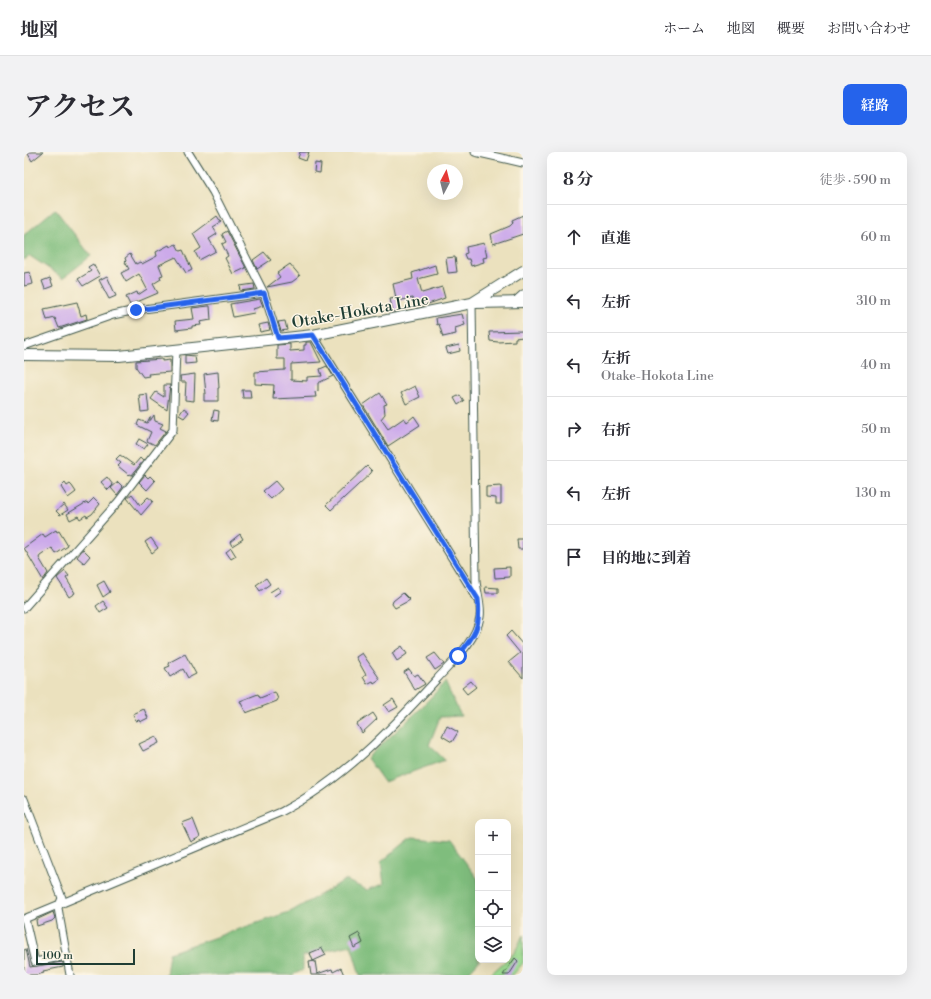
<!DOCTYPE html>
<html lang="ja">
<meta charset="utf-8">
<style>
body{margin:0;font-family:"Libre Bodoni","Noto Serif JP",serif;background:#f2f2f3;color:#2b2b33}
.controls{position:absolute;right:12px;bottom:12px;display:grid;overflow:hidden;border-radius:8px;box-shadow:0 4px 16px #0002}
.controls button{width:36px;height:36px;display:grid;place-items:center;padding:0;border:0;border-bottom:1px solid #e1e1e2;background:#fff;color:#2b2b33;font:20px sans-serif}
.compass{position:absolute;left:403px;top:12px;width:36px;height:36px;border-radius:50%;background:#fff;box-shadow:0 4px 16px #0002;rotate:7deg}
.scale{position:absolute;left:12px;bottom:10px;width:99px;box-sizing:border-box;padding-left:4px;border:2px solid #1f3d34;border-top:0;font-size:11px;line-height:14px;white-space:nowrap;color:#1f3d34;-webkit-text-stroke:3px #fcf5e5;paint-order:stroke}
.stop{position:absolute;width:12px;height:12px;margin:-9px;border:3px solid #2563eb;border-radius:50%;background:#fff}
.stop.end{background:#2563eb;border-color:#fff;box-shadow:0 1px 4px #0008}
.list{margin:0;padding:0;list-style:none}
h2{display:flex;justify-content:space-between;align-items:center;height:52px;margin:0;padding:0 16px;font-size:17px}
h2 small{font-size:13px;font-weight:400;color:#7c7c81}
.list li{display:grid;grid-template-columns:26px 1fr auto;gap:12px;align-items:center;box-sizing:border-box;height:64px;padding:0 16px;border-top:1px solid #e1e1e2}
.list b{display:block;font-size:15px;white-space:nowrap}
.list p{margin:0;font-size:13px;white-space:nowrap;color:#7c7c81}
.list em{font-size:13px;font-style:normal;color:#7c7c81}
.icon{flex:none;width:22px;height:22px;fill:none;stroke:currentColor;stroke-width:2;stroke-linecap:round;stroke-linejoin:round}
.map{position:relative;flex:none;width:499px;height:823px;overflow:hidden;border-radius:8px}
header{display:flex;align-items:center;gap:24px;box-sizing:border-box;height:56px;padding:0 20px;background:#fff;border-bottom:1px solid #e1e1e2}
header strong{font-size:19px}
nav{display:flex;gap:22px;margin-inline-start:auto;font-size:14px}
.intro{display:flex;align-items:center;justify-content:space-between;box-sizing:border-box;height:96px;padding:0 24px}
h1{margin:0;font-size:28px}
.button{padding:10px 18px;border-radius:8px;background:#2563eb;color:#fff;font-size:14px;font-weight:700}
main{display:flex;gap:24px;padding:0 24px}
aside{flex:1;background:#fff;border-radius:8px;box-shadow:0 4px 16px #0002}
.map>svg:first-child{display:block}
.green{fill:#9fde93;stroke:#5f8e64}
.forest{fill:#7fbd7d;stroke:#4f7d58}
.building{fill:#ccaaea}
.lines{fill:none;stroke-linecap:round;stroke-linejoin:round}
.street-casing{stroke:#3e5649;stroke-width:9}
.secondary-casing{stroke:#3e5649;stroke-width:12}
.street{stroke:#fff;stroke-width:7}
.secondary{stroke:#fff;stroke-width:10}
.route{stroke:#2563eb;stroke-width:5}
.labels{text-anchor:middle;stroke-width:3;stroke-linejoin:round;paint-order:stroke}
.street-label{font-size:16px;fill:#1f3d34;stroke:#fcf5e5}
</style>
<header>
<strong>地図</strong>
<nav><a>ホーム</a><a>地図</a><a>概要</a><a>お問い合わせ</a></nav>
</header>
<div class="intro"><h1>アクセス</h1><a class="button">経路</a></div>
<main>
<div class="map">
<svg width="499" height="823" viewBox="0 0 499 823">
<rect width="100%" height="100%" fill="#fcf5e5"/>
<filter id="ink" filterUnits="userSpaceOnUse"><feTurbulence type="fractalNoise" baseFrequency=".025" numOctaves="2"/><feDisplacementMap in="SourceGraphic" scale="8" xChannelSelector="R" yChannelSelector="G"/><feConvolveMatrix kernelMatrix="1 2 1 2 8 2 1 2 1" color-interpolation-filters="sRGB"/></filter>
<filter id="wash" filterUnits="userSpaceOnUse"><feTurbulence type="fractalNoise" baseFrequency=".012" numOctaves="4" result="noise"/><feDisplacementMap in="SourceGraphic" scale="16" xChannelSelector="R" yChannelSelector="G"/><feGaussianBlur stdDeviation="0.9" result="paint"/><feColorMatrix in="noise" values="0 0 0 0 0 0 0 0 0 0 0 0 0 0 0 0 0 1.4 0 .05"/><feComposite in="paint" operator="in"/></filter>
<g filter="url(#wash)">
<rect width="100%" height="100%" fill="#ebe1be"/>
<!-- green -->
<path class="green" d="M499,783v28l-10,12h-23l25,-23z"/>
<!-- forest -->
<path class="forest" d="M31,57l36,47 -28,22 -33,-22 -6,4v-25z
M421,530l16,34 -21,1 -11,28 16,15 -61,22 -17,-24 52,-48z
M388,685l37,3 29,39v81h2l-10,11 -7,4h-103l-9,-30 -48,11v14l-11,5h-126l3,-22 123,-42 53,-31 22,10 17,-6 -3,-22z"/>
<g id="blocks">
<!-- building -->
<path class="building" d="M3,0h16l-11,9z
M276,0h9l-3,9 -8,-3z
M291,11l6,1 -1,9 -6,-1z
M499,63v19l-30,10 -2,-10 19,-8 3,-3 -1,-3z
M193,64l4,6 -8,5 4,7 -8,5 7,12 -17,9 -4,-8 6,-4 -8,-14z
M203,79l19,37 -13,6 -8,-16 3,-2 -6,-12 4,-2 -4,-8z
M460,91l3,14 -4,1 1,4 -13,4 -2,-7h-3l-2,-5 3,-1 -1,-6z
M152,92l4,7 3,-1 9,20 -6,3 -10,-16 -17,8 4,10 -3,1 1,3 -8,5 5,9 -28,12 -4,-8 11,-5 1,3 9,-6 -8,-15 -13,8 -5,-9 8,-4 -4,-7 1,-1 -1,-3 5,-4 6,10 4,-2 2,2 15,-8 -1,-4 13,-7 1,2z
M240,100l7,8 -14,9 -4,-9z
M431,105l2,15 -9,1 -2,-15z
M69,112l7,12 -17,10 -5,-7 13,-8 -3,-4z
M266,112l10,12 -8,6 -25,5 13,-10 -3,-4z
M411,113l2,9 -19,5 4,14 20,-6 3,11 -28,10 -4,-10 -16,3 2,10 -6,1 -3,-13 6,-1 -3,-14 20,-5 -1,-6z
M6,120l3,12 -9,2v-13z
M83,124l9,20 -7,3 -10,-19z
M26,126l3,8 -8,3 -3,-8z
M230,132l1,5 -14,2 -1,-5z
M236,147l3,7 -10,3 1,4 -21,4 -3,-13z
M53,150l4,14 5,-2 1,5 -28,9 -4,-10 -8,2 -3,-11z
M185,154h1l1,14 -11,2 1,3 -9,1v2l-16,2 -1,-9 19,-2 -2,-11z
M438,162l3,11 -10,3 1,6 -13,3 -4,-13 -2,1 -1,-7z
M261,169l2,9 -6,1 -3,-9z
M244,171l2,7 -10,2 -2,-7z
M499,179v6l-8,1v3l-17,1 -8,-1 -1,-9z
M282,190h5l10,20 -30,2v16l16,1v-4l15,-1 -2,-7 7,-3 6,10 -15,7v8l-3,1 1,5 -43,2 1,-14 -19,-1v-12l30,-2v-11h-8v-14l13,-1v7l14,-1v-5h2z
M435,193l1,6 -12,3 -2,-6z
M161,203l10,1 1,7 -11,1z
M138,207v2l8,-1v12l-22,2 1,2 -6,1 -7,-10v-6z
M194,220l1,16h-1v13h-14v-7h2l-2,-20z
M171,222l-1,27 -9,-1 1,-18h-5l-1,-6z
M140,233h6l-3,25 -16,-11 5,-7 8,5z
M391,234l5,11 -14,7 -5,-11z
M218,238h8l1,8h-8z
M356,241l7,11 -3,1 1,9 -4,5 7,10 16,-11 3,4 7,-6 6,9 -32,21 -25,-41z
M123,242l2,17 -8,1 -2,-17z
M436,243l4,6 -6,4 -4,-7z
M160,256l5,4 -5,6 -5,-3z
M190,258l5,1 -1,10 -6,-1z
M130,263l1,6 8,3 -3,4 6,3 -11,14 -8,-4 4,-9 -14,-7 2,-5 8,3 3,-6v4z
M115,287l9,5 -4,5 -8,-5z
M96,303l14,10 6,-7 3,3 -11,14 -2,-1 -1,1 -11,-9 3,-3 -5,-4z
M343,314l5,5 -1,2 -40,37 -5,-5z
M121,323l3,3 2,-2 5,5 -8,9 -8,-8z
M83,325l6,8 -5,5 -7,-8z
M251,329l7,8 -11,10 -8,-8z
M94,330l5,5 -6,8 -6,-7z
M41,331l2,3 3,-2 2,2 4,6 -8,6 -7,-11z
M477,334v18h-5v-6l-10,-1v-10z
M108,342l8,11 8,-8 5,4 -12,14 -14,-17z
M70,346l6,6 -8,10 -5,3 -1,-2 -6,4 -2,-3 -8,4 -3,-6 20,-12 1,2z
M40,352l4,6 -8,5 -4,-4z
M32,378l1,2 2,-1 9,15 -12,8 -4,-6 -12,8 -1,2 9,15 -5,7 -19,-32 19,-14 2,3z
M216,382l3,5 -11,7 -2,-4z
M127,386l7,10 -6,5 -7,-11z
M493,387h6v10h-5z
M207,396l5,8 -5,3 -5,-7z
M59,397l7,7 -6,7 -7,-6z
M486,415v10l-15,1 -1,-10z
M41,419l4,5 -3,2 9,15 -6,4 -12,-19z
M242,426l4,6 -10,7 -4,-6z
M80,429l6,11 -7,5 -6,-12z
M254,435l3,4 -7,5 -4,-4z
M461,435l13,1v5h-12z
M379,441l7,7 -15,8 -3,-4 1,-3z
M79,449l5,7 -8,5 -4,-7z
M487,479l12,14v33l-14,-16 11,-9 -14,-17z
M378,494l5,8 -10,7 -5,-8z
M338,501l18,26 -6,4 -1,-2 -6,3 -4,-7 3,-2 -10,-18z
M411,501l9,11 -9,6 -8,-12z
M161,502l11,20 -8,4 -5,-9 -13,8 -5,-9 5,-2 -2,-3z
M385,517l5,7 4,-2 7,10 -10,6 -11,-18z
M447,529l5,6 -9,7 -5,-6z
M251,540l3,7 -1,2 -31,12 -6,-12 18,-7 2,4z
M369,547l5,8 -9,5 -5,-7z
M120,557l4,9 -8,4 -1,-2 -3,1 -3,-7z
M349,561l4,6 -15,14 -5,-9z
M423,574l11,6 -6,10 -10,-6z
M132,584l3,7 -16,8 -4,-7z
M169,667l7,18 -9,5 -9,-19z
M29,760l2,6 -3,3 -15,5 -1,-6z
M335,781l4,10 -9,5 -4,-10z
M298,796l4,7 -13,6 -3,-8z
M2,797l4,18 33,-5v5l-20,4 1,2 -8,2h-12v-25z
M491,806l3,3 -9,14h-6z
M291,809l2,13 15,-5 1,3 8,-4 3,7h-33l-2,-13z"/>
</g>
</g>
<g filter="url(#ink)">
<use href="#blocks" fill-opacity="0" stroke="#3e5649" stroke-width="1"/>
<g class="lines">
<defs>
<path id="street" d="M164,0l25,40 51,101 14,45
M451,0l48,11
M490,150l9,-8
M289,183l164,263
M0,194l89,-31 23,-5 128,-17
M0,456l94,-106 55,-72 3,-80
M0,647l38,99 -4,10 12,67
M0,767l257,-107c62,-32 109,-82 156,-133 15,-17 39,-37 43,-62 2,-10 -3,-25 -4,-36l-4,-278
M1,767l10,43 31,-6"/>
<path id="secondary" d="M450,151l49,-1
M0,203l95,1 194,-21 159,-32 51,-32"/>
</defs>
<!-- street casing -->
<use href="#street" class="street-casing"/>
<!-- secondary casing -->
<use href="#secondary" class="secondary-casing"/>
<!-- street -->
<use href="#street" class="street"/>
<!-- secondary -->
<use href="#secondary" class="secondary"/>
</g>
</g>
<g class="lines" filter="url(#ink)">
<!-- route -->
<path class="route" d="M112,158l128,-17 14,45 35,-3 165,264c3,28 -3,36 -20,57"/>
</g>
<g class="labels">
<!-- street labels -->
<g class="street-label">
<text transform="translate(336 158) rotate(-10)" y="6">Otake-Hokota Line</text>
</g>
</g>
</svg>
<div class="controls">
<button>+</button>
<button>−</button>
<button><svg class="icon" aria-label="locate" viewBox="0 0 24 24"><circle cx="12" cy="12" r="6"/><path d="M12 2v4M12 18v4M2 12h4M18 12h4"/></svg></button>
<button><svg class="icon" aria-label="layers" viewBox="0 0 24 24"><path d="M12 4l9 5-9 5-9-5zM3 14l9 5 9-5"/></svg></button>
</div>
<svg class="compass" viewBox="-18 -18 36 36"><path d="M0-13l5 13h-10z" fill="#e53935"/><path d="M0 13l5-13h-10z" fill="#7c7c81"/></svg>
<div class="scale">100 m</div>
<div class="stop" style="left:434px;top:504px"></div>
<div class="stop end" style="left:112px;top:158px"></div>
</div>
<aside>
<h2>8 分<small>徒歩 · 590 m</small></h2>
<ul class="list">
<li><svg class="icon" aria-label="ahead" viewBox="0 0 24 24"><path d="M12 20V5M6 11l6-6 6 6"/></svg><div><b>直進</b></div><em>60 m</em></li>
<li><svg class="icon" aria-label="left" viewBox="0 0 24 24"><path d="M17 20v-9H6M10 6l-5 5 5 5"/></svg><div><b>左折</b></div><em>310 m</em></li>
<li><svg class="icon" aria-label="left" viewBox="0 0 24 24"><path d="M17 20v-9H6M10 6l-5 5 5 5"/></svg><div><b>左折</b><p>Otake-Hokota Line</p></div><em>40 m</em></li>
<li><svg class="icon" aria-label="right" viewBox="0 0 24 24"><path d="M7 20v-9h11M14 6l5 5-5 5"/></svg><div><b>右折</b></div><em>50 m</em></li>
<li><svg class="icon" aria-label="left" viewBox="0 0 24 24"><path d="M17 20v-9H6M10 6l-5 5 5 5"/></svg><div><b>左折</b></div><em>130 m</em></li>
<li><svg class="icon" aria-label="arrive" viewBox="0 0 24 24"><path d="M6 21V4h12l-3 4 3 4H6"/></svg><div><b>目的地に到着</b></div></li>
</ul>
</aside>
</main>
